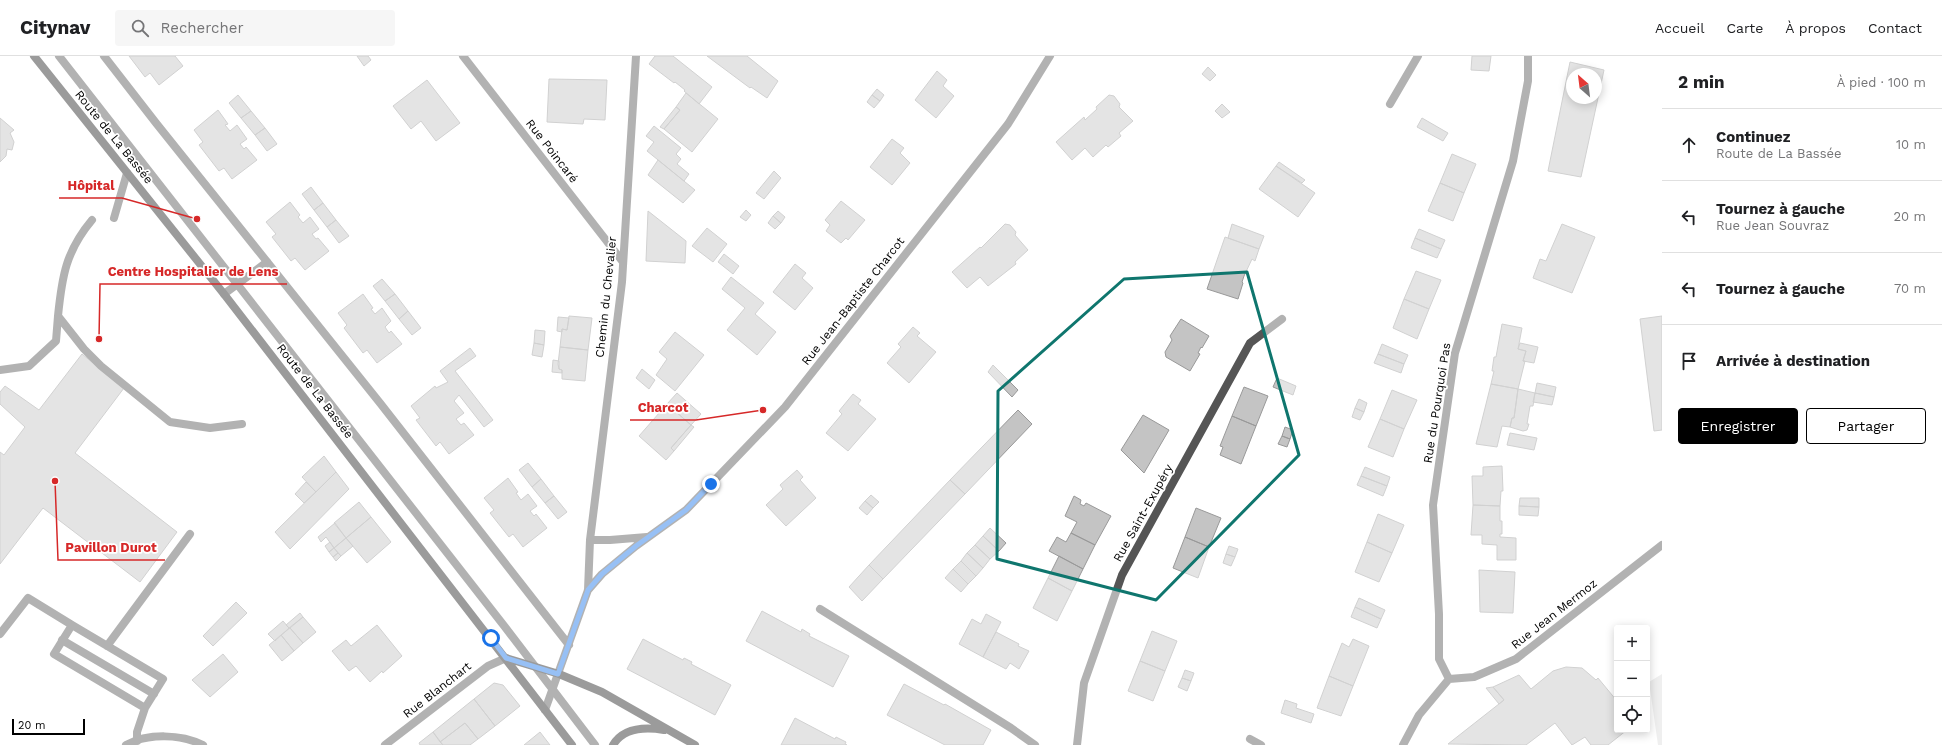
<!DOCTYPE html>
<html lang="fr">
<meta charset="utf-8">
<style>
body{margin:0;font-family:"Work Sans",sans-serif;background:#f6f6f6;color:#202124}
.controls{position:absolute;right:12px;bottom:12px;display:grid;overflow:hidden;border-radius:4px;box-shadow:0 2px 10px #0003}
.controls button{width:36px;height:36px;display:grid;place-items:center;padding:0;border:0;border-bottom:1px solid #e0e0e0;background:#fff;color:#202124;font:20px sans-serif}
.compass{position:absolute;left:1566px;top:12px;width:36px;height:36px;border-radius:50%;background:#fff;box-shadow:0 2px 10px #0003;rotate:332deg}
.scale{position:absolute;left:12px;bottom:10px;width:73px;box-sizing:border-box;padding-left:4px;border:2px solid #000;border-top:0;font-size:11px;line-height:14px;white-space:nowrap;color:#000;-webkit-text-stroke:3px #fff;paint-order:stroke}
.stop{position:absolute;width:12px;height:12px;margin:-9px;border:3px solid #1a73e8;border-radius:50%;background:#fff}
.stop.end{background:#1a73e8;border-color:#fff;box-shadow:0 1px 4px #0008}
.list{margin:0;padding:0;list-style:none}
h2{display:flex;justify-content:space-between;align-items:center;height:52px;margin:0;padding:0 16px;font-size:17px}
h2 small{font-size:13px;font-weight:400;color:#757577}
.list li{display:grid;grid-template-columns:26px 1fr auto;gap:12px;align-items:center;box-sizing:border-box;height:72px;padding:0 16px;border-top:1px solid #e0e0e0}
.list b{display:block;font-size:15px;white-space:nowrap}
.list p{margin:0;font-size:13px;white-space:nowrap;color:#757577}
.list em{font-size:13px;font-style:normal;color:#757577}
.actions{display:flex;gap:8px;padding:12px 16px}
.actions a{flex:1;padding:9px 0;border:1px solid #000;border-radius:4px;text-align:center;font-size:14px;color:#000}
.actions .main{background:#000;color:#fff}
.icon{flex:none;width:22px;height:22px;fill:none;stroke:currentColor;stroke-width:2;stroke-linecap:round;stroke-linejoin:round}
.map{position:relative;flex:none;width:1662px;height:689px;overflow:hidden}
header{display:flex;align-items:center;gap:24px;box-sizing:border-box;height:56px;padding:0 20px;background:#fff;border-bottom:1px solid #e0e0e0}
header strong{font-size:19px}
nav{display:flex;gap:22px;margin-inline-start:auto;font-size:14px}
.search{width:280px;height:36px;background:#f6f6f6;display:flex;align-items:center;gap:10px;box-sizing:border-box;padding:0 14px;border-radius:4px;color:#757577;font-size:15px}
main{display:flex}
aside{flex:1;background:#fff}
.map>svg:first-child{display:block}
.green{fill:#dcdcdc}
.building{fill:#c4c4c4;stroke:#999;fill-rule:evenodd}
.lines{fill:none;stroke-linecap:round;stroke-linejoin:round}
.lane{stroke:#555;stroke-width:8}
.street{stroke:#555;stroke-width:8}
.secondary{stroke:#222;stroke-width:8}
.route{stroke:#1a73e8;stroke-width:5}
.marked{fill:none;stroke:#0f766e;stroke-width:3;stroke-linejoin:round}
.labels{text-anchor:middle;stroke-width:3.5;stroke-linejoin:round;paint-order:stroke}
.street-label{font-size:12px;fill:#000;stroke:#fff}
.leader{fill:none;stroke:#d62828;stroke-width:1.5}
.callout-dot{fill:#d62828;stroke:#fff;stroke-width:1.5}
.callout-label{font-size:13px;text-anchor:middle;font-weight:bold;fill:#d62828;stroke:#fff;stroke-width:3.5;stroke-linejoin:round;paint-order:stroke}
</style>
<header>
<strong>Citynav</strong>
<div class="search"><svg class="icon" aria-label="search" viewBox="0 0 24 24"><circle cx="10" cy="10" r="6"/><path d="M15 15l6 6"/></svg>Rechercher</div>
<nav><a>Accueil</a><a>Carte</a><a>À propos</a><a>Contact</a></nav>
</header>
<main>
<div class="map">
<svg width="1662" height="689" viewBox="0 0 1662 689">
<rect width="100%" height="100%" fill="#fff"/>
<!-- green -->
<path class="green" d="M1662,618v71h-4l-9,-63z"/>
<!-- building -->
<path class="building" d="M129,0h46l8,10 -24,19 -9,-12 -5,4z
M357,0h11l3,4 -7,6z
M655,0h18l39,31 -13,17 -15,-13 1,-1 -10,-8 -1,1 -25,-19z
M707,0h40l31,25 -11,17 -16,-11 -1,1z
M1472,0h19l-2,15 -18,-1z
M1570,6l34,8 -23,107 -33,-6zM1572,18h24v24h-24z
M1208,11l8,8 -6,6 -8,-7z
M937,15l10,9 -4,6 11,10 -18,22 -21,-18z
M549,23l58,1 -2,40 -21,-1 -1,5 -36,-2z
M427,24l33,43 -24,18 -15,-20 -10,8 -18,-23z
M877,33l7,6 -4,6 -8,-6z
M686,37l32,26 -26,33 -28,-23 16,-19 -4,-3z
M238,39l13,16 -10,7 -12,-15z
M872,39l8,6 -6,7 -7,-6z
M1109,39l5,1 6,8 -1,3 14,14 -14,12 2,3 -13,11 -2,-2 -13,12 -8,-9 -13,12 -16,-18 28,-25 1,3 12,-11 -1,-2z
M1222,48l8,8 -8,6 -7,-7z
M676,51l4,3 -16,19 -4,-2z
M218,54l10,14 -3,1 5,6 7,-6 10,14 -7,5 4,5 2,-2 11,13 -25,19 -8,-11 -5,3 -20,-26 4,-3 -9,-12z
M251,55l14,17 -10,7 -14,-17z
M0,62l14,12 -4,3 4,9 -2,8 -5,-1 -1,7 -6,6z
M1422,62l26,15 -5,8 -26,-14z
M654,70l27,22 -5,6 5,5 -4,5 12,10 -5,7 -37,-30 7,-9 -8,-6z
M265,72l12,16 -10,7 -12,-16z
M892,83l12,9 -4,5 10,10 -18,22 -22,-18z
M1452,98l24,10 -12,29 -24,-10z
M658,104l37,30 -12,13 -35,-28z
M1279,106l26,18 -3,3 -26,-17z
M1276,110l39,27 -17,24 -39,-28z
M774,115l7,7 -17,21 -8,-6z
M1440,127l24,10 -11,28 -25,-10z
M311,131l12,16 -9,7 -12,-16z
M841,145l24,19 -17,20 -2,-2 -5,5 -15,-12 4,-6 -5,-5z
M290,146l10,13 -2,2 5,6 7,-6 9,12 -7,5 4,5 2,-1 11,13 -24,19 -10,-12 -4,3 -19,-24 4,-3 -10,-12z
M323,147l13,17 -9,7 -13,-17z
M746,154l5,5 -5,6 -6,-4z
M648,155l38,30 -1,22 -39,-2z
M778,155l7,6 -4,6 -8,-7z
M773,160l8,7 -6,6 -7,-6z
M336,164l13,16 -10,7 -12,-16z
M1005,168l5,1 6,7 -1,3 13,15 -13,12 1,2 -28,22 -8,-9 -13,11 -15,-16 28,-25 1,1z
M1232,168l32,12 -5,13 -31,-11z
M1562,168l33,13 -23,56 -39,-15 7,-19 6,2z
M707,172l20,16 -14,18 -21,-16z
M1419,173l26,11 -4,9 -26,-11z
M1225,181l34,12 -4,12 -3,-2 -8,17 -2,6 1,1 -5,16 -31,-10z
M1415,182l26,11 -4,9 -26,-10z
M724,198l15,12 -6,8 -15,-12z
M795,208l11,9 -4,5 11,10 -18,22 -22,-18z
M1416,215l25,9 -12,29 -25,-10z
M731,221l33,26 -9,11 21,18 -19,23 -30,-25 18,-22 -23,-19z
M382,223l13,15 -10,7 -12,-15z
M363,238l10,14 -2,1 4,5 7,-6 9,13 -6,6 4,6 2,-2 11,13 -25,19 -10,-13 -4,3 -19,-25 3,-3 -9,-12z
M395,238l13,17 -9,8 -14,-18z
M1404,243l25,10 -12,30 -24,-11z
M408,255l13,17 -9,7 -13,-16z
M569,260l23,2 -4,32 -28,-3 2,-18 5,1z
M1662,260v114l-8,1 -14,-112z
M558,261l11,1 -2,12 -5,-1v3l-5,-1z
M1181,263l28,17 -7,12 -1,-1 -3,6 2,1 -10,17 -24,-14 -1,-5 7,-12 -2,-4z
M1502,268l20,4 -4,21 8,2 -3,10h2l-7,28 -27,-5 3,-13h-2l2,-14h2z
M913,271l7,6 -3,3 19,16 -27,31 -22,-20 14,-16 -3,-3z
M535,274l10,1 -1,14 -10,-2z
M675,276l29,23 -29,36 -19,-16 11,-16 -8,-7z
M534,287l10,2 -2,12 -10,-2z
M1520,287l18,4 -4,16 -11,-2 3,-10 -8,-2z
M1382,288l26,11 -4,9 -26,-10z
M560,291l28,3 -3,31 -23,-2v-9l-3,-1 -1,-5z
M470,292l6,8 -21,15 38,49 -9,7 -25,-32 -5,6 10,12 -8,6 5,6 3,-2 10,12 -25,19 -9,-12 -4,4 -20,-26 4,-2 -9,-12 24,-20 1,2 12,-6 -8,-11z
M82,298l42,34 -49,65 102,79 -37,50 -97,-74 -43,56v-112l4,3 21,-28 -25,-23v-12l5,-6 34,24z
M1378,298l26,10 -3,9 -27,-10z
M553,304l6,1v8l3,1v3l-10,-1z
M993,309l25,25 -6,7 -24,-25z
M642,313l13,11 -6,9 -13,-11z
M1277,322l19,8 -3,9 -20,-8z
M1537,327l19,4 -2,10 -19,-4z
M1491,328l27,5 -4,29h-2l-2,9 -8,-1 -5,21 -21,-3z
M1244,331l24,9 -12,30 -24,-10z
M1518,333l17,4 -2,13h-3l-3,18h2l-2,6 -4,1 -13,-4 2,-9h2z
M1392,334l25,10 -13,29 -24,-10z
M677,337l24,21 -10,11 -24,-21z
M1535,337l19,4 -2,8 -19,-3z
M853,338l8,6 -3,4 18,15 -28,32 -22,-18 16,-19 -3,-3z
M1359,343l8,4 -3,9 -9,-4z
M667,348l24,21 -20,23 3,3 -8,9 -27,-24z
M1355,352l9,4 -4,8 -8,-3z
M1018,354l14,14 -67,70 -15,-14z
M1143,359l26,15 -25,43 -23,-23z
M1232,360l24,10 -15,38 -21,-9 3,-8 -3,-1z
M1380,363l24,10 -11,28 -25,-10z
M691,369l3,2 -20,24 -3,-3z
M1285,371l8,3 -3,9 -8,-3z
M1510,377l27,5 -3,12 -27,-5z
M1282,380l8,3 -3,8 -9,-3z
M324,400l12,16 -20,20 -14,-15z
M528,407l13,16 -9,8 -13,-17z
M1502,410l1,25h-2l-1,15 -27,-1 -1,-29h11v-9z
M1365,411l25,10 -3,9 -26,-10z
M797,414l6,7 -3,3 16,18 -30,28 -20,-21 17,-16 -3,-4z
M336,416l13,17 -59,60 -15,-17z
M1361,420l26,10 -4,10 -26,-11z
M508,422l10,14 -2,1 5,7 7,-6 9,12 -7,5 4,5 2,-2 11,14 -24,19 -10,-13 -4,3 -19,-24 4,-3 -10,-12z
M541,423l13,17 -9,7 -13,-16z
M950,424l15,14 -82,85 -14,-14z
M306,426l10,10 -12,11 -9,-9z
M871,439l8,7 -6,6 -8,-7z
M554,440l13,16 -9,7 -13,-16z
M1074,440l7,4 -1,4 4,2 2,-3 25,13 -16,29 -24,-12 6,-11 -12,-6z
M1520,442h19v9l-20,-1z
M865,445l8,7 -6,7 -8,-7z
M359,446l12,15 -25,21 -12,-15z
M1473,449l27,1v15h2v13h-2v3l16,1v22h-19v-15l-15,-1v-9h-11z
M1519,450l20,1 -1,9 -19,-1z
M1196,452l25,10 -12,29 -24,-10z
M1378,458l26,11 -12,28 -25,-11z
M371,461l20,25 -24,21 -21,-25z
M335,467l11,15 -12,10 -8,-11 -5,5 -3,-5z
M990,472l16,15 -7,8 -16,-15z
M1071,477l24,12 -12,24 -34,-18 8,-14 9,5z
M983,480l16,15 -9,8 -15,-14z
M1185,481l24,10 -11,31 -25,-10z
M346,482l7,8 -12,10 -7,-8z
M330,486l4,6 -5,4 -4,-6z
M1367,486l25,11 -13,29 -24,-10z
M975,489l15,14 -7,9 -16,-15z
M1229,490l9,3 -3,8 -9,-3z
M334,492l4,5 -5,4 -4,-5z
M338,497l3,3 -5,5 -3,-4z
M967,497l16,15 -7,8 -15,-15z
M1226,498l9,3 -4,9 -8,-3z
M1059,500l24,13 -11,22 -24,-13z
M961,505l15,15 -8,8 -15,-15z
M869,509l14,14 -21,22 -13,-14z
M953,513l15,15 -7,8 -16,-14z
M1479,514l36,2 -2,41 -33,-1z
M1048,522l24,13 -15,30 -24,-13z
M1359,542l26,12 -4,9 -26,-12z
M236,546l11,11 -34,33 -10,-10z
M1355,551l26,12 -4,9 -26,-11z
M762,555l39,21 1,-3 8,5 -1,2 40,20 -16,31 -87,-46z
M300,557l3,4 -14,11 -3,-3z
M986,558l15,8 -18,35 -24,-13 13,-25 9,5z
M303,561l13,15 -13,11 -13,-15z
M283,565l6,7 -14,13 -7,-7z
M377,569l25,31 -19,17 -1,-2 -12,11 -14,-16 -7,5 -17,-20 14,-11 5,6z
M290,572l13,15 -9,8 -13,-16z
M1152,575l25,10 -12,30 -25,-10z
M996,576l23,12 -1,2 11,5 -10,18 -9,-6 -4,6 -23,-12z
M281,579l13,16 -12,10 -13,-16z
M643,583l40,21 1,-2 8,4 -1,2 40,21 -16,30 -88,-46z
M1353,583l16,7 -16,40 -24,-10 13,-33 7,4z
M223,598l15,18 -28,25 -18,-17z
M1140,605l25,10 -12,30 -25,-10z
M1566,611l16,1 14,12 2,-2 19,23v29h10l-19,15h-17l-6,-8 -13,8 -17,-22 -29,22 -78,-1 56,-44 -11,-13 26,-12 12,14 22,-18z
M1185,614l9,3 -3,8 -9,-3z
M1329,620l24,10 -12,30 -24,-8z
M1182,622l9,3 -4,10 -9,-4z
M494,627l9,2 17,21 -25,20 -21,-27z
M904,628l40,21 1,-1 46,26 -8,15h-38l-58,-30z
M1493,631l11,13 -5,4 -13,-16z
M474,643l21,27 -17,13 -13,-16 -25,19 -7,-10z
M1285,644l12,4 -1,4 18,6 -3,9 -30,-10z
M795,662l40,21 1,-2 10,5 -1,2 2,1h-66z
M465,667l13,16 -8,6h-27l-3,-3z
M433,676l10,13h-23l-1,-2z
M540,676l10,13h-26z"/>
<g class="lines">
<!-- lane -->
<path class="lane" d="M59,0l446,571 90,118
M1390,48l28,-48
M114,162l13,-45
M92,164c-26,31 -30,56 -34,96l26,33 17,17 69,56 40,6 32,-4
M224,238l43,-32
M0,314l29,-4 27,-25 2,-25
M820,553l191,119 24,17
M72,569l91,54 -18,29 -91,-54z
M0,578l28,-36 44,27
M62,584l92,54
M107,590l83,-112
M1250,683l11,6
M137,685v-9l8,-24"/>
<!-- street -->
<path class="street" d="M104,0l52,67 224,280 189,242
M463,0l160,206
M590,484h20l37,-3
M588,534l14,-16 34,-28 50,-36 99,-103 223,-283 42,-68
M1449,623l-10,-20v-45l-6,-109 22,-152 58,-192 15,-80v-25
M1449,623l25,-2 42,-18 146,-114
M545,654l43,-120 2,-50 32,-258 14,-226
M126,689c22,-12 55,-11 77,0
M385,689l103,-79 18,-8
M1077,689l7,-62 38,-108 128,-232 32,-24
M1403,689l16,-30 30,-36"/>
<!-- secondary -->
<path class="secondary" d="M34,0l190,238 348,451
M506,602l53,16 43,18 93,53
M613,689c11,-18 33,-18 51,-15"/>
</g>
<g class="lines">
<!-- route -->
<path class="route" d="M491,582l15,20 52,16 30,-84 14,-16 34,-28 50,-36 25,-26"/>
</g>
<!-- marked area -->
<path d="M0 0H1662V689H0ZM1247,216l52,183 -143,145 -159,-41 1,-168 126,-112z" fill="#fff" fill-opacity=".55" fill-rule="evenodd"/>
<path class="marked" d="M1247,216l52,183 -143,145 -159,-41 1,-168 126,-112z"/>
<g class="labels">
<!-- street labels -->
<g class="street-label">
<text transform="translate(114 81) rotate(51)" y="4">Route de La Bassée</text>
<text transform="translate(552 95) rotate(52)" y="4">Rue Poincaré</text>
<text transform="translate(606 241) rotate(-84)" y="4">Chemin du Chevalier</text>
<text transform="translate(853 245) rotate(-52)" y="4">Rue Jean-Baptiste Charcot</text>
<text transform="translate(315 335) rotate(52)" y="4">Route de La Bassée</text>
<text transform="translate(1437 347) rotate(-81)" y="4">Rue du Pourquoi Pas</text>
<text transform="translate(1143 457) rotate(-61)" y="4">Rue Saint-Exupéry</text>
<text transform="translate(1554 558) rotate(-38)" y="4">Rue Jean Mermoz</text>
<text transform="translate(437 634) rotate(-38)" y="4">Rue Blanchart</text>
</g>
</g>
<!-- callouts -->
<path class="leader" d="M197 163L122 142H59M99 283L100 228H287M763 354L696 364H630M55 425L58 504H165"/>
<g class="callout-dot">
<circle cx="197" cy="163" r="4"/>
<circle cx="99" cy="283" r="4"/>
<circle cx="763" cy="354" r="4"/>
<circle cx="55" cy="425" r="4"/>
</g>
<g class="callout-label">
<text x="91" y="134">Hôpital</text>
<text x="193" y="220">Centre Hospitalier de Lens</text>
<text x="663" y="356">Charcot</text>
<text x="111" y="496">Pavillon Durot</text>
</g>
</svg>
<div class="controls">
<button>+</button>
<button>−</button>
<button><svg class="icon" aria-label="locate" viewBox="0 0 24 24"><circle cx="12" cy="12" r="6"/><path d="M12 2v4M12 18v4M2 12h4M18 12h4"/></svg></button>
</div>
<svg class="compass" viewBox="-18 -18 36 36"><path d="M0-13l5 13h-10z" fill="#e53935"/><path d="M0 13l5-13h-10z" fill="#757577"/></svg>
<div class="scale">20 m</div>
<div class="stop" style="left:491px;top:582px"></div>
<div class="stop end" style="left:711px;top:428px"></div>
</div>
<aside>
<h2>2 min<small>À pied · 100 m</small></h2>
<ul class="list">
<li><svg class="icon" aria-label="ahead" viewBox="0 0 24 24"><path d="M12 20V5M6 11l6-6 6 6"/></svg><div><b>Continuez</b><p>Route de La Bassée</p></div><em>10 m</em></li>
<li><svg class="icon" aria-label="left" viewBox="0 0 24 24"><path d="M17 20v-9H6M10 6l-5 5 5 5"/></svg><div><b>Tournez à gauche</b><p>Rue Jean Souvraz</p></div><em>20 m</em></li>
<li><svg class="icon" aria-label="left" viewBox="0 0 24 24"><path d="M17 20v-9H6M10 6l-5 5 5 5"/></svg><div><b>Tournez à gauche</b></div><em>70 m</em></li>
<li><svg class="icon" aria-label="arrive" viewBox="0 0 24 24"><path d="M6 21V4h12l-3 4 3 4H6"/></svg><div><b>Arrivée à destination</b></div></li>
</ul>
<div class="actions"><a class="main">Enregistrer</a><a>Partager</a></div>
</aside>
</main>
